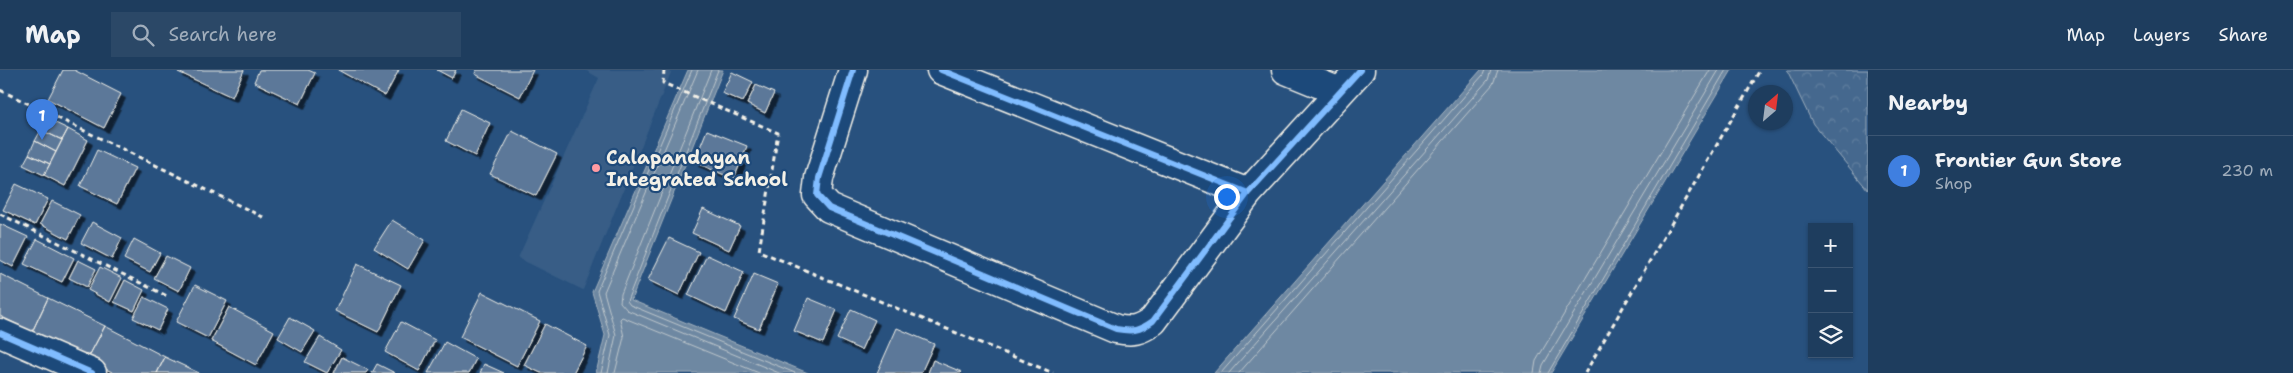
<!DOCTYPE html>
<meta charset="utf-8">
<style>
body{margin:0;font-family:"Shantell Sans",sans-serif;background:#2b4867;color:#f1f3f6}
.controls{position:absolute;right:15px;bottom:15px;display:grid;overflow:hidden;border-radius:0px;box-shadow:0 1px 4px #0004}
.controls button{width:45px;height:45px;display:grid;place-items:center;padding:0;border:0;border-bottom:1px solid #3c5673;background:#1e3d5e;color:#f1f3f6;font:25px sans-serif}
.compass{position:absolute;left:1748px;top:15px;width:45px;height:45px;border-radius:50%;background:#1e3d5e;box-shadow:0 1px 4px #0004;rotate:28deg}
.you{position:absolute;left:1226px;top:126px;width:18px;height:18px;margin:-12px;border:4px solid #fff;border-radius:50%;background:#1a73e8;box-shadow:0 0 0 8px #1a73e833}
.badge{display:grid;place-items:center;width:32px;height:32px;border-radius:50%;background:#8c9099;color:#fff;font-size:16px;font-weight:700}
.pin{position:absolute;translate:-50% -41px;filter:drop-shadow(0 1px 2px #0008)}
.pin::after{content:'';position:absolute;top:26px;width:18px;height:15px;background:inherit;clip-path:polygon(0 0,100% 0,50% 100%)}
.list{margin:0;padding:0;list-style:none}
h2{display:flex;justify-content:space-between;align-items:center;height:65px;margin:0;padding:0 20px;font-size:21px}
h2 small{font-size:16px;font-weight:400;color:#a1aebc}
.list li{display:grid;grid-template-columns:32px 1fr auto;gap:15px;align-items:center;box-sizing:border-box;height:70px;padding:0 20px;border-top:1px solid #3c5673}
.list b{display:block;font-size:19px;white-space:nowrap}
.list p{margin:0;font-size:16px;white-space:nowrap;color:#a1aebc}
.list em{font-size:16px;font-style:normal;color:#a1aebc}
.icon{flex:none;width:28px;height:28px;fill:none;stroke:currentColor;stroke-width:2;stroke-linecap:round;stroke-linejoin:round}
.map{position:relative;flex:none;width:1868px;height:303px;overflow:hidden}
header{display:flex;align-items:center;gap:30px;box-sizing:border-box;height:70px;padding:0 25px;background:#1e3d5e;border-bottom:1px solid #3c5673}
header strong{font-size:24px}
nav{display:flex;gap:28px;margin-inline-start:auto;font-size:18px}
.search{width:350px;height:45px;background:#2b4867;display:flex;align-items:center;gap:12px;box-sizing:border-box;padding:0 18px;border-radius:0px;color:#a1aebc;font-size:19px}
main{display:flex}
aside{flex:1;background:#1e3d5e}
.map>svg:first-child{display:block}
.built{fill:#375d86}
.forest{fill:url(#forest-crowns);stroke:#9cacbb}
.water{fill:#6e88a2;stroke:#a4b2be}
.lines{fill:none;stroke-linecap:round;stroke-linejoin:round}
.shore{stroke:#bec7cc;stroke-width:1}
.building{fill:#5b7899;stroke:#f4f1e8;filter:url(#shadow)}
.minor-casing{stroke:#f4f1e8;stroke-width:31}
.path{stroke:#f4f1e8;stroke-width:3;stroke-dasharray:5 4;stroke-linecap:butt}
.minor{stroke:#1f4a7a;stroke-width:28}
.cycleway-casing{stroke:#1f4a7a;stroke-width:9}
.cycleway{stroke:#80bcff;stroke-width:6}
.poi-dot{fill:#ff9aa2;stroke:#1f4a7a;stroke-width:2}
.labels{text-anchor:middle;stroke-width:4.5;stroke-linejoin:round;paint-order:stroke}
.poi-label{font-size:19px;font-weight:bold;fill:#f4f1e8;stroke:#1f4a7a;text-anchor:start}
</style>
<header>
<strong>Map</strong>
<div class="search"><svg class="icon" aria-label="search" viewBox="0 0 24 24"><circle cx="10" cy="10" r="6"/><path d="M15 15l6 6"/></svg>Search here</div>
<nav><a>Map</a><a>Layers</a><a>Share</a></nav>
</header>
<main>
<div class="map">
<svg width="1868" height="303" viewBox="0 0 1868 303">
<defs>
<pattern id="forest-crowns" width="20" height="18" patternUnits="userSpaceOnUse" patternTransform="scale(1.25)"><rect width="20" height="18" fill="#45688e"/><path d="M2 6a3 3 0 1 1 6 0M12 15a3 3 0 1 1 6 0" fill="none" stroke="#607e9e"/></pattern>
<filter id="shadow"><feDropShadow dx="4.5" dy="4.5" stdDeviation="0" flood-color="#0009"/></filter>
</defs>
<rect width="100%" height="100%" fill="#28517e"/>
<filter id="ink" filterUnits="userSpaceOnUse"><feTurbulence type="fractalNoise" baseFrequency=".02" numOctaves="2"/><feDisplacementMap in="SourceGraphic" scale="10" xChannelSelector="R" yChannelSelector="G"/><feConvolveMatrix kernelMatrix="1 2 1 2 8 2 1 2 1" color-interpolation-filters="sRGB"/></filter>
<g filter="url(#ink)">
<!-- built -->
<path class="built" d="M585,0h87l-89,220 -65,-32 81,-180z"/>
<!-- forest -->
<path class="forest" d="M1787,0h81v120l-55,-66z"/>
<!-- water -->
<path class="water" d="M688,0h35l-92,230 177,73h-212l9,-38 -13,-43z
M1481,0h251l-181,303h-337z"/>
<g class="lines">
<!-- shore -->
<path class="shore" d="M711,0l-90,224 -1,8 7,8 152,63
M718,0l-91,231 3,4 165,68
M601,303l9,-38 -13,-44 95,-221
M608,303l8,-38 -12,-43 94,-222
M615,303l9,-36 -4,-18 2,-2 137,56
M1221,303l262,-298 2,-5
M1229,303l259,-293 3,-10
M1239,303l254,-289 5,-14
M1534,303l2,-12 174,-291
M1541,303l2,-8 176,-295
M1548,303l178,-303"/>
</g>
<!-- building -->
<path class="building" d="M63,0h11l47,24 -17,34 -56,-29z
M179,0h65l-12,27 -54,-25z
M259,0h49l7,3 -15,31 -46,-22z
M338,0h61l-14,26z
M437,0h19l-4,8z
M476,0h57l-13,27 -45,-23z
M732,2l21,10 -10,20 -21,-9z
M756,15l18,8 -9,20 -18,-9z
M461,39l29,14 -15,33 -29,-15z
M47,49l21,10 -6,11 -21,-10z
M68,59l20,11 -23,46 -21,-11z
M41,60l21,10 -6,12 -21,-11z
M707,60l40,16 -13,33 -40,-17z
M512,61l45,23 -21,42 -46,-22z
M35,71l21,11 -6,12 -21,-10z
M97,80l38,18 -18,36 -37,-18z
M29,84l21,10 -6,11 -21,-10z
M16,114l32,15 -13,26 -32,-15z
M52,131l28,14 -12,24 -28,-15z
M703,139l37,17 -11,24 -37,-17z
M392,150l33,20 -17,29 -34,-21z
M92,152l30,16 -10,21 -31,-16z
M0,154l28,13 -15,30 -13,-7z
M669,168l30,14 -20,43 -31,-15z
M37,169l37,19 -12,24 -38,-18z
M134,169l26,14 -10,19 -26,-13z
M707,185l37,17 -18,41 -38,-18z
M166,186l24,12 -11,23 -25,-13z
M78,190l18,9 -9,18 -18,-9z
M357,194l44,21 -23,47 -43,-21z
M100,197l22,11 -12,24 -22,-12z
M0,204l48,24 -16,34 -32,-16z
M754,204l24,10 -19,45 -25,-10z
M125,210l19,10 -10,21 -20,-9z
M195,215l32,16 -19,37 -32,-16z
M482,222l58,29 -23,45 -57,-29z
M144,227l24,12 -10,21 -25,-12z
M48,228l57,28 -18,34 -55,-28z
M808,228l29,12 -14,33 -29,-12z
M229,237l45,24 -18,34 -45,-24z
M851,239l24,11 -14,30 -24,-11z
M290,247l25,14 -13,21 -24,-14z
M401,252l34,18 -16,31 -34,-19z
M545,254l42,22 -14,27h-32l-17,-8z
M105,256l60,31 -8,16h-43l-27,-13z
M897,258l37,16 -13,29h-44z
M320,267l21,13 -14,23 -22,-11z
M445,272l31,17 -7,14h-41z
M165,287l34,16h-42z
M342,287l26,13 -2,3h-32z
M933,290l29,12 -1,1h-33z
M377,294l18,9h-23z
M484,294l20,9h-24z"/>
<g class="lines">
<defs>
<path id="minor" d="M853,0l-34,108 -2,17 12,13 287,121c17,3 23,2 37,-8l95,-128 112,-123
M941,0l307,123
M1286,0l54,22
M0,263l92,40"/>
</defs>
<!-- minor casing -->
<use href="#minor" class="minor-casing"/>
<!-- path -->
<path class="path" d="M664,0l-1,13 115,50 -19,118 294,122
M0,20l265,128
M0,144l169,83
M1585,303l175,-303"/>
<!-- minor -->
<use href="#minor" class="minor"/>
<defs>
<path id="cycleway" d="M853,0l-34,108 -2,17 12,13 287,121c17,3 23,2 37,-8l95,-128 112,-123
M941,0l307,123
M0,263l92,40"/>
</defs>
<!-- cycleway casing -->
<use href="#cycleway" class="cycleway-casing"/>
<!-- cycleway -->
<use href="#cycleway" class="cycleway"/>
</g>
</g>
<!-- markers -->
<circle class="poi-dot" cx="596" cy="98" r="5"/>
<g class="labels">
<!-- poi labels -->
<g class="poi-label">
<text x="606" y="94">Calapandayan<tspan x="606" dy="22">Integrated School</tspan></text>
</g>
</g>
</svg>
<div class="controls">
<button>+</button>
<button>−</button>
<button><svg class="icon" aria-label="layers" viewBox="0 0 24 24"><path d="M12 4l9 5-9 5-9-5zM3 14l9 5 9-5"/></svg></button>
</div>
<svg class="compass" viewBox="-18 -18 36 36"><path d="M0-13l5 13h-10z" fill="#e53935"/><path d="M0 13l5-13h-10z" fill="#a1aebc"/></svg>
<div class="you"></div>
<div class="pin badge" style="left:42px;top:70px;background:#3f7fe0">1</div>
</div>
<aside>
<h2>Nearby<small></small></h2>
<ul class="list">
<li><span class="badge" style="background:#3f7fe0">1</span><div><b>Frontier Gun Store</b><p>Shop</p></div><em>230 m</em></li>
</ul>
</aside>
</main>
